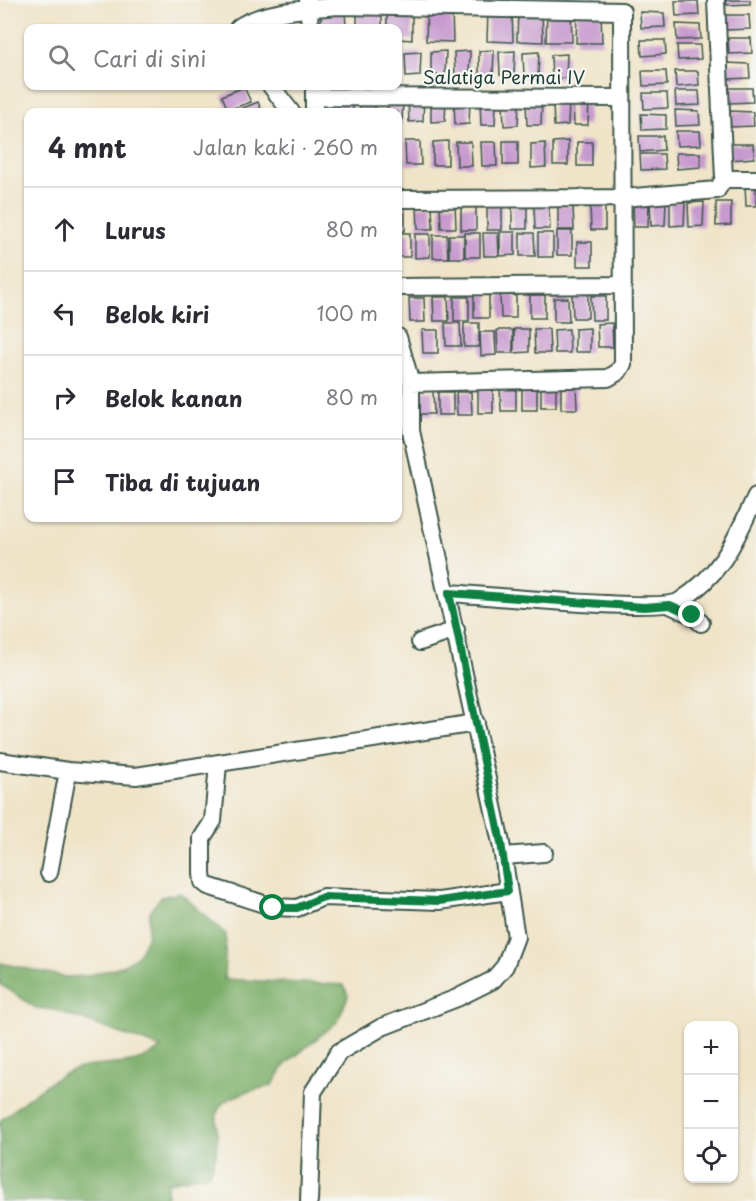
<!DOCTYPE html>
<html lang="id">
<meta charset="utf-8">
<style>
body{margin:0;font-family:"Playpen Sans",sans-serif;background:#f2f2f3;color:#2b2b33}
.controls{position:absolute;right:18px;bottom:18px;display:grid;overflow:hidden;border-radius:12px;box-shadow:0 2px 4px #0004}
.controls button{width:54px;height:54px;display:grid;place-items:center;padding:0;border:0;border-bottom:2px solid #e1e1e2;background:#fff;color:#2b2b33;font:30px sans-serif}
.stop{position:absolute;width:18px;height:18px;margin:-14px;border:4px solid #0b8043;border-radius:50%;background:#fff}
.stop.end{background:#0b8043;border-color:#fff;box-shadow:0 2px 6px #0008}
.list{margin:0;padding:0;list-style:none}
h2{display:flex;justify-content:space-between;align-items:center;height:78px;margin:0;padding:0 24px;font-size:26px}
h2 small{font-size:20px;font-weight:400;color:#7c7c81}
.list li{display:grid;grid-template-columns:39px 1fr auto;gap:18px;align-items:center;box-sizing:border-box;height:84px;padding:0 24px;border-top:2px solid #e1e1e2}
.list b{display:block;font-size:22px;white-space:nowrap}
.list em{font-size:20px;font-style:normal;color:#7c7c81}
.icon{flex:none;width:33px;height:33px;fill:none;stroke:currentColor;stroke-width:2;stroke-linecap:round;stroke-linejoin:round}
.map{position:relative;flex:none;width:756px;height:1201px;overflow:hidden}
.search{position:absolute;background:#fff;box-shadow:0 2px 4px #0004;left:24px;top:24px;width:378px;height:66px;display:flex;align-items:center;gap:15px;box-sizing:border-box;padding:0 21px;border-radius:12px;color:#7c7c81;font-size:22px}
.panel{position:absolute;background:#fff;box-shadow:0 2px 4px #0004;left:24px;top:108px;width:378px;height:414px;border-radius:12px}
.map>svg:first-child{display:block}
.forest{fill:#7bae69;stroke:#4d764e;stroke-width:1.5}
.building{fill:#c79acf}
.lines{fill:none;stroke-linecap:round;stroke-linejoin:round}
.minor-casing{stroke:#3e564a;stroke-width:20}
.minor{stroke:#fff;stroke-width:16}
.route{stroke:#0b8043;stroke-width:8}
.labels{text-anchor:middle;stroke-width:4.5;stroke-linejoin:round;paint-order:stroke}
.street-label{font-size:18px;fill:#1f3d34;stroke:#f6f6f2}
</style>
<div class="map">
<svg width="756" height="1201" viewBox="0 0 756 1201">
<rect width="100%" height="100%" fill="#f6f6f2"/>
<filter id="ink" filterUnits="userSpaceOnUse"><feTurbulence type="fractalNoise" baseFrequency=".0167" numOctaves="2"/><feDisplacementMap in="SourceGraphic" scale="12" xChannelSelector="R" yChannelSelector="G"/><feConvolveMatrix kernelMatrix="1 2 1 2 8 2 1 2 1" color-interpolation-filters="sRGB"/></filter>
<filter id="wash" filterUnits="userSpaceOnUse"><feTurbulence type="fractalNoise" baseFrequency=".008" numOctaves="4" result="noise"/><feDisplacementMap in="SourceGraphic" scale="24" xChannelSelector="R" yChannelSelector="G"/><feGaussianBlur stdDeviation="1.35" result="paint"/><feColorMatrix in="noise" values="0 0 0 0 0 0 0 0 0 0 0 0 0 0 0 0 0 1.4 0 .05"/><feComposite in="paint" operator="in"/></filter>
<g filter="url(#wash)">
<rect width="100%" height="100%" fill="#efe4c8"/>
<!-- forest -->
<path class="forest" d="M180,893l46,41 -2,45 120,6 4,11 -10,25 -53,44 -13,21c-90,18 -36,33 -63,88l-41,8 -2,19h-166v-80c21,-17 43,-37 68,-49 30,-13 64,0 93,-24l-106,-38 -19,-2 -36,-24v-21l66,14 20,-1 36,-10 16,-11 9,-17 3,-27 11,-14z"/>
<g id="blocks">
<!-- building -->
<path class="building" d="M726,0h24v4l-23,1z
M675,1h23l1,14 -23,1z
M387,8h25v32l-14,-1v-11h-11z
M321,9h24l1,19h-25z
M357,10h25v18h-25z
M427,10h25l1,32 -27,-1z
M488,10h24l1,32 -26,-1z
M518,10h24l1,32 -26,-1z
M547,11h24l1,31h-26z
M577,12h24l1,31h-26z
M640,12l24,1 1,14 -24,1z
M725,15h24l1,14 -24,1z
M676,24l24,1 1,14 -24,1z
M728,38h23l1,15 -23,1z
M641,40h24l1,14 -24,2z
M677,45h23l1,14 -23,1z
M494,50l-1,24 -14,1v-24z
M446,51l-1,24h-14v-23z
M470,51l-1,24h-14l-1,-23z
M515,51l-1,24h-14l-1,-23z
M421,52l-1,24 -14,1 -1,-24z
M539,52l-1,24 -14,1 -1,-24z
M567,54l-1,24 -14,1 -1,-24z
M726,63l23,1 1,14 -23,1z
M642,71h24l1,14 -24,1z
M675,71h23l1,14 -23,2z
M244,87l7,15 -23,8 -6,-14z
M728,88h24l1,14 -24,1z
M675,91h24l1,14 -24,1z
M643,93h24l1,15 -24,1z
M353,98v14h-15v-13z
M408,98h16l-1,23 -14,1z
M431,98h15l-1,23 -14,1z
M360,100h15v12h-15z
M388,100h15l-1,23 -4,1v-12h-10z
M470,100l-1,24 -14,1 -1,-24z
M496,101l-1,24h-14l-1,-23z
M542,101l-1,24h-14l-1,-23z
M589,101l-1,24h-14l-1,-23z
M258,102l4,10h-29z
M519,102l-1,23 -14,1 -1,-23z
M569,102l-1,23 -14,1 -1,-23z
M675,110l24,1 1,14 -24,1z
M729,111l24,1 1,14 -24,1z
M641,114l25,1v14l-24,1z
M676,131h24l1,14 -24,1z
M639,136h24l1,14 -24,2z
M405,141h15l1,24h-15z
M448,141v24h-15v-23z
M503,141h15v24h-15z
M568,141v24h-15v-23z
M456,142h15l1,24h-15z
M481,142h15l1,24h-15z
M577,142h15v24h-15z
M545,143l1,24 -15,1v-24z
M729,144h24l1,14 -24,2z
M676,153h24l1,14 -24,2z
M640,154h24l1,15 -24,1z
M756,182v24h-10l-1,-23z
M685,201l-1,24 -14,1v-24z
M650,202h16l-1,23 -14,1z
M704,202l-1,24 -14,1 -1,-24z
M716,202h15v23l-15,1z
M633,203h16l-1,24h-14z
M440,204h15l1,24h-15z
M432,205l1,24h-15l-1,-23z
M527,205v24h-15v-23z
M549,205l1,24h-15l-1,-23z
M461,206h15v24h-15z
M487,206h15v24h-15z
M558,206h15l1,24h-16z
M590,206h15v24h-14z
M405,207v24h-7v-23z
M557,231h15v24h-15z
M500,232h15v23l-15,1z
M398,233h12v24h-12z
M465,233h15v24h-15z
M483,233h15l1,23h-15z
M520,233h14l1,23h-15z
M538,233h15v24h-15z
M415,234h15v23l-15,1z
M433,235h14l1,23h-15z
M449,235h15v23h-15z
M577,242h15v24h-15z
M572,294h16v24h-15z
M474,295h15v23h-15z
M500,295h16v23h-15z
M530,295h15v23h-15z
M591,296h15v24h-14z
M433,297h15l1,24h-15z
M454,297h15v24h-15z
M409,298h15l1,24h-15z
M554,298h14l1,24h-15z
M445,323h15l1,23h-15z
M464,323h15v24h-15z
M612,323l1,24h-15l-1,-23z
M590,328v24h-15v-23z
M514,329h15v23l-15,1z
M534,329h15l1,24h-15z
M569,329l1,24h-15l-1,-23z
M422,330h16v23h-15z
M497,330h16v23h-15z
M480,332h15l1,23 -15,1z
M541,384h15v23h-15z
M522,386h15v24h-15z
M561,386h15l1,23h-16z
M500,388h16v23h-15z
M433,390l1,24h-16v-23z
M478,390h15v23h-15z
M438,392h15v23h-15z
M456,392h15l1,23h-15z"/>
</g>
</g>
<g filter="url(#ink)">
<use href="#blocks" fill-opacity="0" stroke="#3e564a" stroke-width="1.5"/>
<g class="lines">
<defs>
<path id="minor" d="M308,0l2,28
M238,28c21,-17 76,-20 103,-22l281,5 1,353 -5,8 -10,6 -197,5
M271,86l20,26
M314,86v26
M314,97l307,1
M724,179h32
M398,199l225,-1 94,-8 7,-11 -8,-179
M398,287l224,-2
M449,593c34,2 213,20 231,8 43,-28 55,-61 76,-105
M670,605l22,10 9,8
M420,642l36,-12
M0,761l68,10
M218,764l-5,57 -11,17v35l1,9 5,4 65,21 24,1 26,-11 116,4 69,-10
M503,856l41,-3
M49,873l19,-102 68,5 340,-53
M309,1201l4,-109 26,-40 43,-25 75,-29 36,-18 12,-14 11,-29 -15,-94 -90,-412v-48l-13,-46"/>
</defs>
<!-- minor casing -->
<use href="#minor" class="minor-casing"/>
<!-- minor -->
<use href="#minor" class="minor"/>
</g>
</g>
<g class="lines" filter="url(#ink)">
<!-- route -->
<path class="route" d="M273,908h24l26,-11 116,4 69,-10 -7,-48 -52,-250 195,14 26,-2 22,10"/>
</g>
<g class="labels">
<!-- street labels -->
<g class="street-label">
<text x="504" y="84">Salatiga Permai IV</text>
</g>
</g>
</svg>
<div class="controls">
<button>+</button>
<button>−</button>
<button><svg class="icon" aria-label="locate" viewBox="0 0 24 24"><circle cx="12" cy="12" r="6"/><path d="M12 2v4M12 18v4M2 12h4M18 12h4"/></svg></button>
</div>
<div class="stop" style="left:273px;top:908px"></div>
<div class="stop end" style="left:692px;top:615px"></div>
<div class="search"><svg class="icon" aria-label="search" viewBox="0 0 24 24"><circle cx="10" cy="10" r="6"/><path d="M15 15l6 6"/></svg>Cari di sini</div>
<section class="panel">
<h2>4 mnt<small>Jalan kaki · 260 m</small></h2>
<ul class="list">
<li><svg class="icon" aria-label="ahead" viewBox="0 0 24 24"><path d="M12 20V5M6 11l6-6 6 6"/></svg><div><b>Lurus</b></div><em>80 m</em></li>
<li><svg class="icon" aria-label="left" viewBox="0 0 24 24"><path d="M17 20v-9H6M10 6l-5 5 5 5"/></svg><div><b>Belok kiri</b></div><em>100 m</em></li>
<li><svg class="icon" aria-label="right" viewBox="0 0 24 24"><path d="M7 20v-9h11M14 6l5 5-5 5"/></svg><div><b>Belok kanan</b></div><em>80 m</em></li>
<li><svg class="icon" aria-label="arrive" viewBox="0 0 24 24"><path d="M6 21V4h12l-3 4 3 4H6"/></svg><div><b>Tiba di tujuan</b></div></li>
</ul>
</section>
</div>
